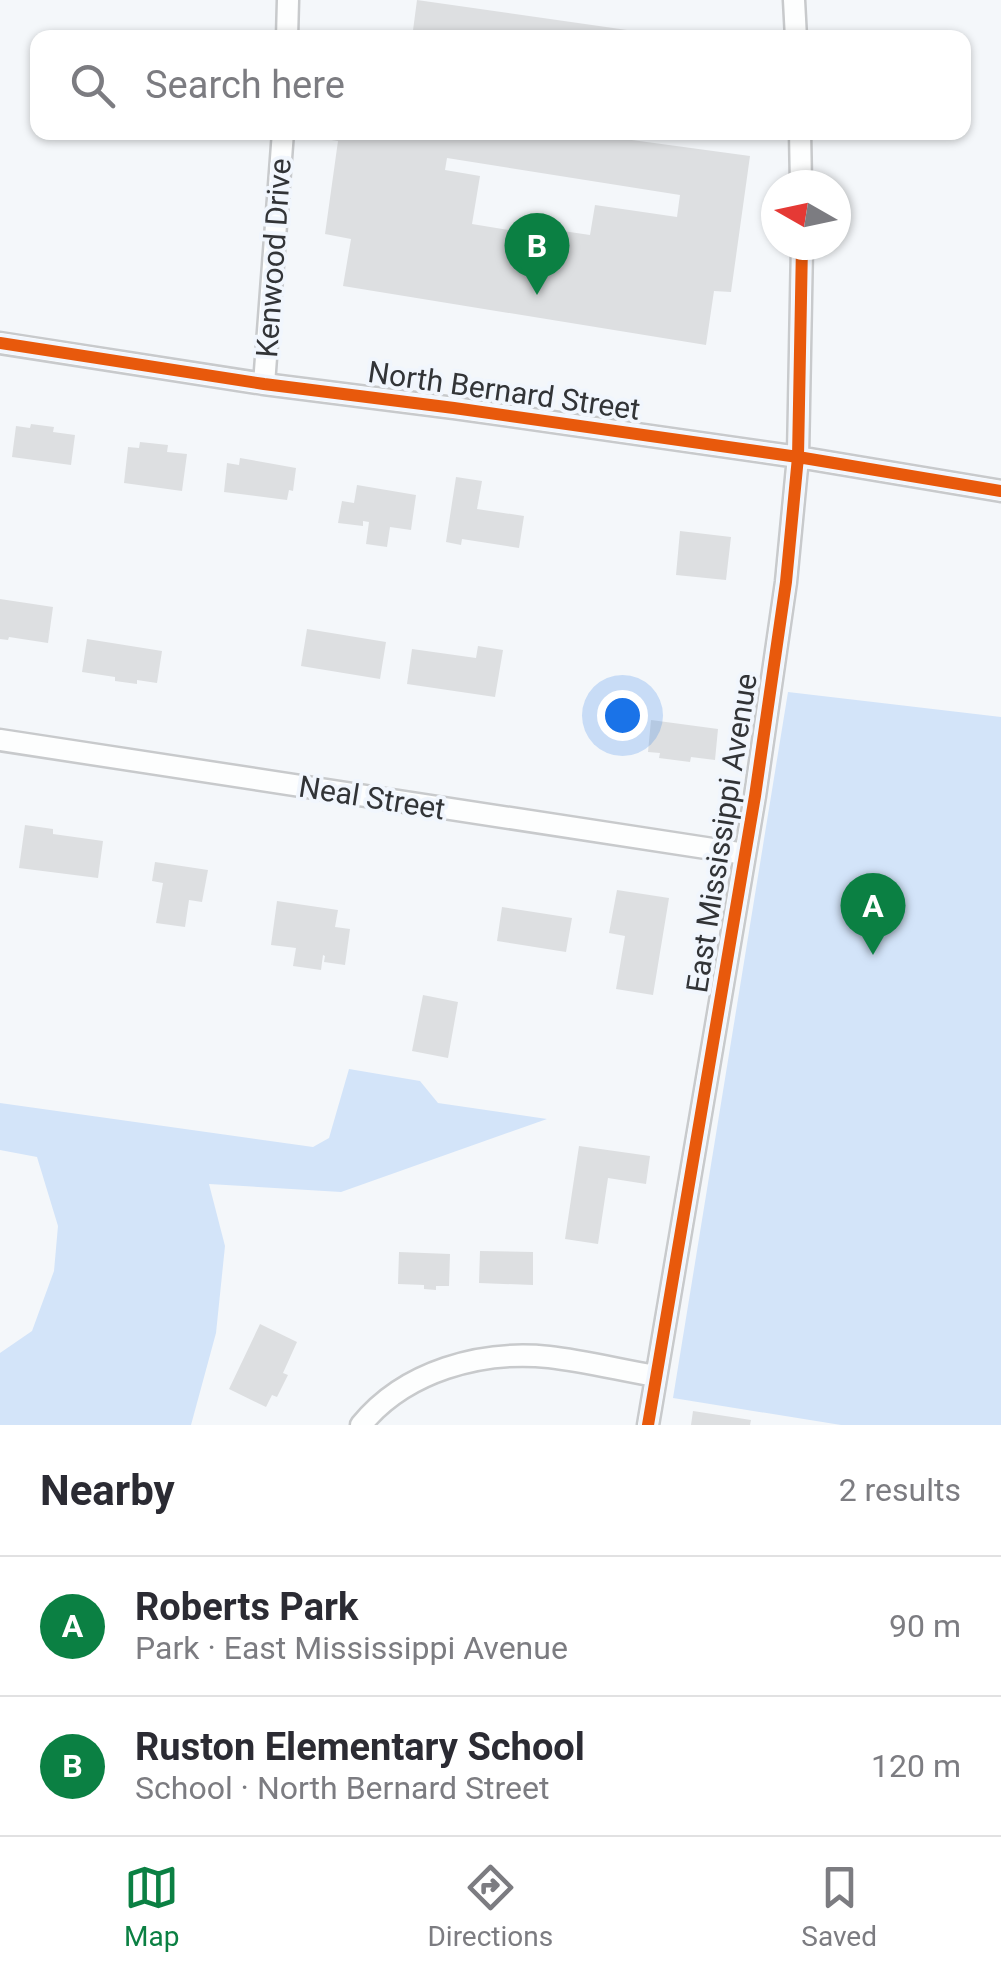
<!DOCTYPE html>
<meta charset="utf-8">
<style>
body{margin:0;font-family:Roboto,sans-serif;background:#f7f7f7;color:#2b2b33}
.compass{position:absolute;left:761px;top:170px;width:90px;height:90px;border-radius:50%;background:#fff;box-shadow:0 2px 8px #0004;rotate:279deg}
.you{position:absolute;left:622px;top:715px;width:35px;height:35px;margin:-25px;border:8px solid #fff;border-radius:50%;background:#1a73e8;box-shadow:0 0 0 15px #1a73e833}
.badge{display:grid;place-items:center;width:65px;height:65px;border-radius:50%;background:#0b8043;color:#fff;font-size:32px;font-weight:700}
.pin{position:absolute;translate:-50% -82px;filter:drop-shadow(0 2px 5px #0008)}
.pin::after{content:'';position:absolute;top:52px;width:35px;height:30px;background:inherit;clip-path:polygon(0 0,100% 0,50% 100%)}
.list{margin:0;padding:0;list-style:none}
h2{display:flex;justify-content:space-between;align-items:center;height:130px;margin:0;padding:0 40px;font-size:42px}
h2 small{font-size:32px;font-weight:400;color:#7c7c81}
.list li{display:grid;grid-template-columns:65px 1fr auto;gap:30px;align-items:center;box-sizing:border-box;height:140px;padding:0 40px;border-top:2px solid #e1e1e2}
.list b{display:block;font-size:38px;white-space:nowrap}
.list p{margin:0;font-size:32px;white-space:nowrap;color:#7c7c81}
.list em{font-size:32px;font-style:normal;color:#7c7c81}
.icon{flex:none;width:55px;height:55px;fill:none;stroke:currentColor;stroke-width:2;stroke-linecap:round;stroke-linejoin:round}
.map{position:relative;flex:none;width:1001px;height:1425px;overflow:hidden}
.search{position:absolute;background:#fff;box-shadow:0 2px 8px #0004;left:30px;right:30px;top:30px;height:110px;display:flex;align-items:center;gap:25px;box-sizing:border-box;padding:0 35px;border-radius:20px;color:#7c7c81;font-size:38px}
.sheet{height:410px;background:#fff}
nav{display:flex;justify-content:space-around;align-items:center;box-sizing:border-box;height:140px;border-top:2px solid #e1e1e2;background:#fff;font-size:28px;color:#7c7c81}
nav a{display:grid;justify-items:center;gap:5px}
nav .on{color:#0b8043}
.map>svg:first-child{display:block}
.green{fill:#d3e4f9}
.building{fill:#dddfe1;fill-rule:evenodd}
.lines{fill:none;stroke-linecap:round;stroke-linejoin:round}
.minor-casing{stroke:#c8cacc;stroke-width:25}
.minor{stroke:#fdfefe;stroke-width:20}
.cycleway-casing{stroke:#f1f6fd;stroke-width:19}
.cycleway{stroke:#e8590c;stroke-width:12}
.labels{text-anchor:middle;stroke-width:8;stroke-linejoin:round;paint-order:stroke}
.street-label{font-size:30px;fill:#323437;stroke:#f1f6fd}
</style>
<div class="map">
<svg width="1001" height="1425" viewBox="0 0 1001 1425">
<rect width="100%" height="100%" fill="#f4f7fa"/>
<!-- green -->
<path class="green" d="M788,692l213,25v708h-160l-168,-27z
M349,1069l71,12 18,22 109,16 -206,73 -132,-8 16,62 -9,87 -25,92h-191v-72l32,-22 22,-60 4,-45 -21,-69 -37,-7v-47l313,44 16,-9z"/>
<!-- building -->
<path class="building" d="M417,0l224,32 -1,6h-228z
M319,132h257l42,7 1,-7h14l-1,8 118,16 -19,136 -17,-1 -8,54 -363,-59 8,-47 -26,-5 13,-93 -20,-3zM447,158l233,37 -3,22 -82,-12 -5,30 -27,-4 -1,8 -90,-15 8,-48 -35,-6z
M31,424l23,3 -1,5 22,3 -4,30 -59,-8 4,-31 14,2z
M140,442l28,3 -1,7 20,2 -5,37 -58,-8 4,-36 11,1z
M240,458l56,10 -3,23 -4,-1 -2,10 -63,-8 3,-29 12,2z
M456,477l26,4 -5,28 47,7 -5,32 -57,-9 -1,6 -15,-3z
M357,485l59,10 -5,35 -21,-3 -3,20 -21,-3 3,-22 -6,-1v5l-25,-3 4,-22 12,2z
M680,531l51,6 -5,43 -50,-5z
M0,599l53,8 -5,36 -39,-6 -1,3 -8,-1z
M307,629l79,13 -6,37 -79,-13z
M87,639l75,12 -5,32 -20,-3v4l-22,-3v-4l-33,-5z
M478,646l25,4 -8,47 -88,-13 5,-35 64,9z
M651,720l67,9 -3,31 -24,-3 -1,5 -31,-4 1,-5 -12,-1z
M25,825l28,4v5l50,7 -5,37 -79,-10z
M155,862l53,8 -6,32 -13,-2 -4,27 -29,-4 7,-40 -11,-2z
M617,890l52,8 -16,97 -37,-6 9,-53 -16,-3z
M277,901l61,9 -3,17 15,2 -5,36 -21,-3 1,-6 -2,-1 -2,15 -28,-4 3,-18 -25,-3z
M502,907l70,11 -6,34 -69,-11z
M423,995l35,7 -10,56 -36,-7z
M579,1146l71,10 -4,28 -38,-6 -10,66 -33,-5z
M480,1251l53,1v33l-54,-2z
M399,1252l51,2 -1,32h-13v4l-12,-1v-4l-26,-1z
M260,1324l37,18 -14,31 5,2 -11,22 -5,-2 -6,12 -37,-18z
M693,1411l58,9 -1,5h-59z"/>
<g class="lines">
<defs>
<path id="minor" d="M794,0l2,38
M287,38l1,-38
M800,132l1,53
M0,343l264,41 190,24 344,49 203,34
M264,384l19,-252
M0,740l745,114
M361,1425c44,-54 120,-75 188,-68 35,4 71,13 106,19
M648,1425l107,-629 31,-214 12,-125 4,-212"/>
</defs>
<!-- minor casing -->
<use href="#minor" class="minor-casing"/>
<!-- minor -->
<use href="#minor" class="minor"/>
<defs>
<path id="cycleway" d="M0,343l264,41 190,24 344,49 203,34
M648,1425l107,-629 31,-214 12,-125 4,-212"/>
</defs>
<!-- cycleway casing -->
<use href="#cycleway" class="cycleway-casing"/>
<!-- cycleway -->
<use href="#cycleway" class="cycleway"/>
</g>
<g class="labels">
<!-- street labels -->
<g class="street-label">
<text transform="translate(274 258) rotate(-86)" y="10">Kenwood Drive</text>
<text transform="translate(504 391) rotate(8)" y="10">North Bernard Street</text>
<text transform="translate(372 798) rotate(9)" y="10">Neal Street</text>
<text transform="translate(722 833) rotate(-81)" y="10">East Mississippi Avenue</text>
</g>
</g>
</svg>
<svg class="compass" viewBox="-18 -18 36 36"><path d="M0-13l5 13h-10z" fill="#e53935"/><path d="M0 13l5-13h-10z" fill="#7c7c81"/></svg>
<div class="you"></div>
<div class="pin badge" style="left:873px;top:955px">A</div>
<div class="pin badge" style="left:537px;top:295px">B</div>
<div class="search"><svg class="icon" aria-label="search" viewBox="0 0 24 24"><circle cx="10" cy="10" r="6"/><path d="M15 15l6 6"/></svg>Search here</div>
</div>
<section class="sheet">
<h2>Nearby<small>2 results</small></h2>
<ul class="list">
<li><span class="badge">A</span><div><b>Roberts Park</b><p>Park · East Mississippi Avenue</p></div><em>90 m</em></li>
<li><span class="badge">B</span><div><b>Ruston Elementary School</b><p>School · North Bernard Street</p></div><em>120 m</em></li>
</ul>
</section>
<nav>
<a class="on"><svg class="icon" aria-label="map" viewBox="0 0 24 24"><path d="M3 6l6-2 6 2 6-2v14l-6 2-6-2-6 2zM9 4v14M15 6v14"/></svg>Map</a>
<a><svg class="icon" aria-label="directions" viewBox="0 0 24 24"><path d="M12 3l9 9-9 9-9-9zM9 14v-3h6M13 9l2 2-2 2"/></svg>Directions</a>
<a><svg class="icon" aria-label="saved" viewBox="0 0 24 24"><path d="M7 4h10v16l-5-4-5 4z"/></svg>Saved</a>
</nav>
